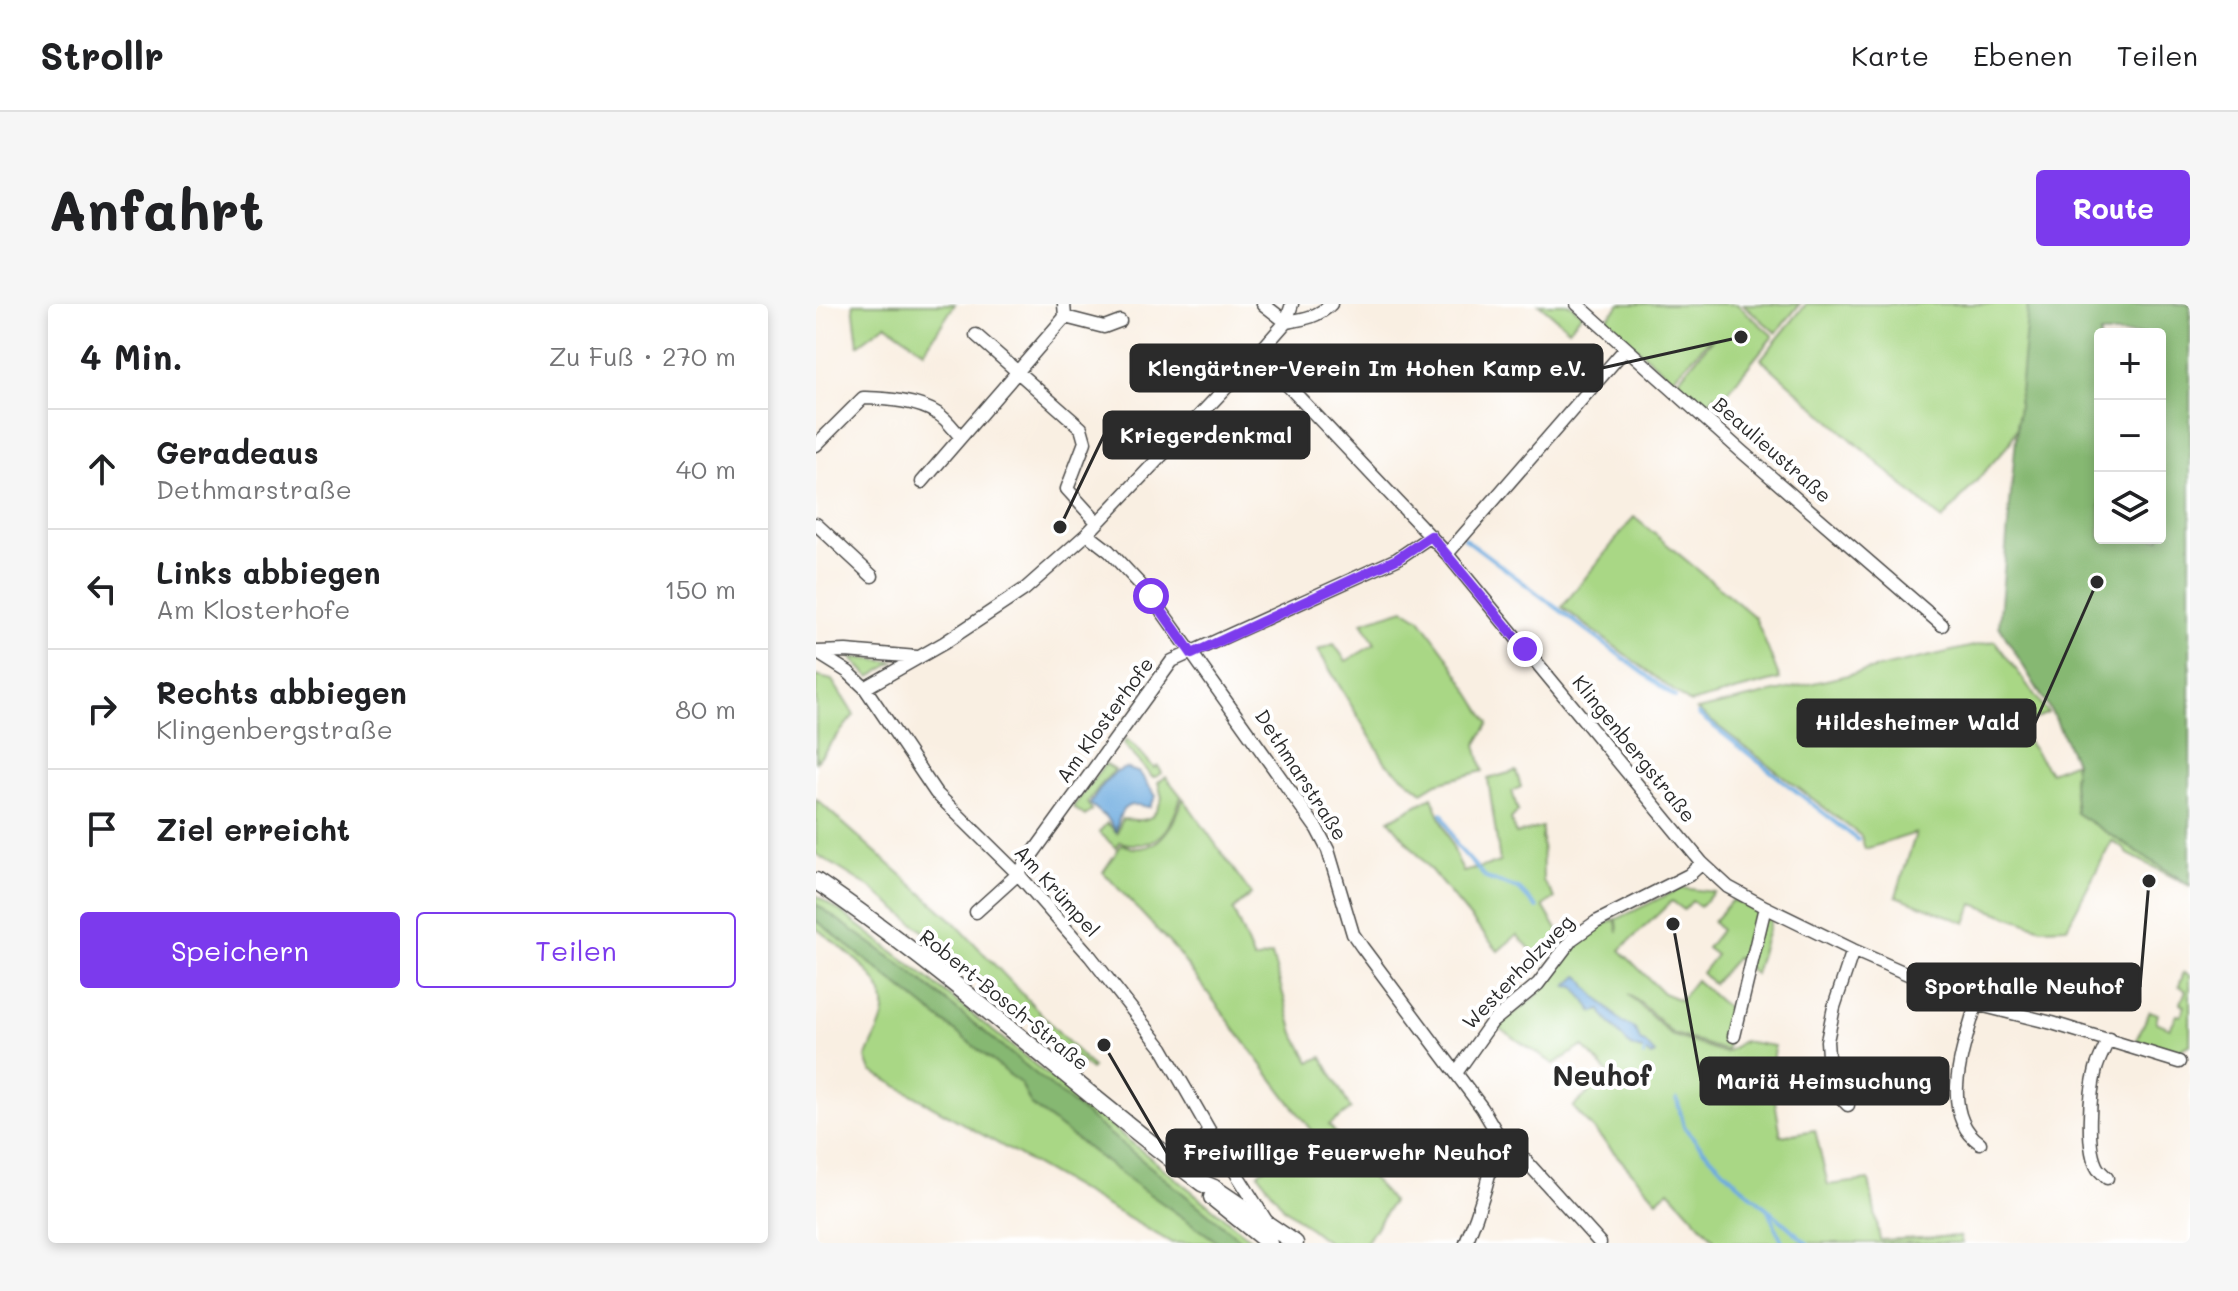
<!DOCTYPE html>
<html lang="de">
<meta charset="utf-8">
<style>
body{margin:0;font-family:Mali,sans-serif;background:#f6f6f6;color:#202124}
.controls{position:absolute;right:24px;top:24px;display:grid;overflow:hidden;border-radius:8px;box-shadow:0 4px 12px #0003}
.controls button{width:72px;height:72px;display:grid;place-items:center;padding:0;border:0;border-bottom:2px solid #e0e0e0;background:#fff;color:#202124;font:40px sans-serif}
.stop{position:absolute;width:24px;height:24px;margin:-18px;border:6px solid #7c3aed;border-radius:50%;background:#fff}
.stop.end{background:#7c3aed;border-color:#fff;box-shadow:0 2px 8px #0008}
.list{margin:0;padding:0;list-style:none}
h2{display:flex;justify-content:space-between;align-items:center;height:104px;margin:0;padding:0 32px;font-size:34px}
h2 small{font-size:26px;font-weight:400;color:#757577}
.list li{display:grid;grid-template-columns:52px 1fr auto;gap:24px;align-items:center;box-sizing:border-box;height:120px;padding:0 32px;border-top:2px solid #e0e0e0}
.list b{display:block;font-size:30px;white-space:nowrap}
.list p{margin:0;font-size:26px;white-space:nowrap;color:#757577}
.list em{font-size:26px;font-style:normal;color:#757577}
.actions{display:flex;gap:16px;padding:24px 32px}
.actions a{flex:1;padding:18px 0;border:2px solid #7c3aed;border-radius:8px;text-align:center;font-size:28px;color:#7c3aed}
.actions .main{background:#7c3aed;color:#fff}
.icon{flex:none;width:44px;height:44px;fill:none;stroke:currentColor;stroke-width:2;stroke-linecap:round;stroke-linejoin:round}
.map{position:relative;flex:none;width:1374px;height:939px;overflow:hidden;border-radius:8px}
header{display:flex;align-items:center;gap:48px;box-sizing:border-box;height:112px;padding:0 40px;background:#fff;border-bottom:2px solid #e0e0e0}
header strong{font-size:38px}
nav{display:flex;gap:44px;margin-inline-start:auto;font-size:28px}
.intro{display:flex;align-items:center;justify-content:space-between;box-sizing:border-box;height:192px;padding:0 48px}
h1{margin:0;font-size:56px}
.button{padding:20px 36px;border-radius:8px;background:#7c3aed;color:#fff;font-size:28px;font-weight:700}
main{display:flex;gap:48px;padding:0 48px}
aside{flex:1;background:#fff;border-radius:8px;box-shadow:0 4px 12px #0003}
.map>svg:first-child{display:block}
.green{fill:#a9d785;stroke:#6a8158;stroke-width:2}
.forest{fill:#86b872;stroke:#58724e;stroke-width:2;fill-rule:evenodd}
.water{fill:#6dabdf;stroke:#4c6b85;stroke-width:2}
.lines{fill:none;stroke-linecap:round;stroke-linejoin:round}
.stream{stroke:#6dabdf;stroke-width:4}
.minor-casing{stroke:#4a4846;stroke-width:15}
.major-casing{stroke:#4a4846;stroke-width:19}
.minor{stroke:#fff;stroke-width:12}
.major{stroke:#fff;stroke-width:16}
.route{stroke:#7c3aed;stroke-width:10}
.labels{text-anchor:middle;stroke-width:8;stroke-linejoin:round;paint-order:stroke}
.street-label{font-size:20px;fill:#2b2b2b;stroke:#fff}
.district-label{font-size:28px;font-weight:bold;fill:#2b2b2b;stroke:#fff}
.leader{fill:none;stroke:#2b2b2b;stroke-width:3}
.callout-dot{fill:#2b2b2b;stroke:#fff;stroke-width:3}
.callout{fill:#2b2b2b;stroke:#2b2b2b;stroke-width:3}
.callout-label{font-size:22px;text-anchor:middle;font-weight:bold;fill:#fff}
</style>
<header>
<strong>Strollr</strong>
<nav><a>Karte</a><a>Ebenen</a><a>Teilen</a></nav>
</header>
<div class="intro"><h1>Anfahrt</h1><a class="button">Route</a></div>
<main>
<aside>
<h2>4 Min.<small>Zu Fuß · 270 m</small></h2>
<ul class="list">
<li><svg class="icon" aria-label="ahead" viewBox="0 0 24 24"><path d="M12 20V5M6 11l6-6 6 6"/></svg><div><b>Geradeaus</b><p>Dethmarstraße</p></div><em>40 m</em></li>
<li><svg class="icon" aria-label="left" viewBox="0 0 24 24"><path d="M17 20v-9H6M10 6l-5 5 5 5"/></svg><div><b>Links abbiegen</b><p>Am Klosterhofe</p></div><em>150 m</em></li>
<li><svg class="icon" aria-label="right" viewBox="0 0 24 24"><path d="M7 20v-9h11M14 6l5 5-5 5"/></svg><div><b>Rechts abbiegen</b><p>Klingenbergstraße</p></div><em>80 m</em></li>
<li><svg class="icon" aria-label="arrive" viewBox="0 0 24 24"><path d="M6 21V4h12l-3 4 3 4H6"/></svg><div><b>Ziel erreicht</b></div></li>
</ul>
<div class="actions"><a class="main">Speichern</a><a>Teilen</a></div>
</aside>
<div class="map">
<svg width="1374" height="939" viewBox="0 0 1374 939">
<rect width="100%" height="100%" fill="#fff"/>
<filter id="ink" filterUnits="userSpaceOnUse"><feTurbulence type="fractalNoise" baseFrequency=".0125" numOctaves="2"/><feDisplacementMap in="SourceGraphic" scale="16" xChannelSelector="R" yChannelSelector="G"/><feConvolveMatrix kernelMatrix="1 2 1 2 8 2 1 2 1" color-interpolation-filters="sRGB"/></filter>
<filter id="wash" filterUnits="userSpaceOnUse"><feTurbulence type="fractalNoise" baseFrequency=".006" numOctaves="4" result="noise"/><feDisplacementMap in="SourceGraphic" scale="32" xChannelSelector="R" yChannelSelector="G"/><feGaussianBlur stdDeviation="1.8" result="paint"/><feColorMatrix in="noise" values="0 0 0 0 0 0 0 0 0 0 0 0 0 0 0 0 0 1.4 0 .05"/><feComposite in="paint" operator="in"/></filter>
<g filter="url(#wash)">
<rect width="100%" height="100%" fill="#f9efe2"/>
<!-- green -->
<path class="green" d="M139,0l-31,47 -38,-27 -28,21 -5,-41z
M723,0h31l12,10 -13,15z
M804,0h117l36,32 -52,64 -6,-5 -12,13 -28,-25 37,-43 -2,-1 -38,40 -67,-59z
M927,0h57l-24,29z
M990,0h249l-12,61 -33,78 -68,77 -181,-161z
M818,213l121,100 25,62 -90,24 -128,-96z
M588,305l16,10 25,34 44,70 -13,22 7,26 -46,12 -15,9 -36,-29 -68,-113 16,-6 12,17 29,-17 -13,-22z
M1179,337l53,72 -31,14 33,45 25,-10 -2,20 3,31 114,73 -62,-32 -4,-5 -12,-8 -45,86 -26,1 -68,-24 -7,19 -70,-27 20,-63 -51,16 -4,-13 -164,-126z
M34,353l44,5 -24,15z
M0,372l16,4 22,35 -38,47z
M310,435l10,8 18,21 4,-2 4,7 -7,4h-3l-28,-33z
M289,460l10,6 -12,12 -16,21 5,7 -7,6 -12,-9z
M700,467l5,16 -9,4 6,20 -7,8 5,15 26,-7 1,54 12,17 -12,8 19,32 -18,25 -27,-28 -19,16 -109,-131 43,-23 31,75 37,-10 -12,-83z
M350,473l15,19c-9,33 -25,56 -61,46l-4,6 -17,-16 8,-9 10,10 5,-14c25,2 31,4 40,-21l-4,-16z
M367,494l68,96 -18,16 21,50 18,-5 22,78 16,29 12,-5 29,52 -22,16 63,77 -26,41h-37l-45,-35 -26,-35 55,-40 -139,-185 -71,-76 19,-28c5,2 9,4 13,4 26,2 42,-29 48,-50z
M0,495l136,121 141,148 -2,2 -220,-182 -55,-34z
M865,584l33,4 -14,15 -8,-6 -8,9 -12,-9 -52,49 43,43 17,7 16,-20 37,33 -7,38 -54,-18 -29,-28 -15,-11 43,41 54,18 18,-12 31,5 -3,32 10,58 34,-6 13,55 41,-5 11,60 80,-4 2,7h-245l-48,-53 -12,10 -84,-93 36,-33 -26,-28 -29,18 -57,-37 39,-31 42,-54 20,-14 17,-9 3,13 -1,-13z
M0,591l28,19 82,63 330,266h-84l-301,-172 -5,-13c5,-13 17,-34 18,-47 4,-34 -45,-64 -68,-83z
M916,596l40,16 -17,58 -18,-17 -24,27 -11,-11 14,-18 -9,-7 14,-18 -8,-8z
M1368,668l6,3v70l-12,6 -42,-11 14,-29 8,3 -2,8 14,6 7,-13 4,1 4,-10 -4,-3 5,-13 -7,-4z"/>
<!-- forest -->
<path class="forest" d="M1212,0h162v581l-114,-72 -3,-31 2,-20 -20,-44 -56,-92zM1284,30h60v204h-60z
M0,600l91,65 337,274h-25l-84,-59 -104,-79 -10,-21 -205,-164z"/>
<!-- water -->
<path class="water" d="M310,464l14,5 16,23 -6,11c-5,0 -9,-2 -14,-2 -17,-1 -17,15 -20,26l-8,-12 -18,-15c9,-14 20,-32 36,-36z
M762,672l4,2 6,10 35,35c10,3 14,7 17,18l5,2 10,11 -3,2 -7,-6c-15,0 -23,-13 -32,-24 -5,-6 -8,-7 -12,-16l-8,2 -18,-25 -8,-1z"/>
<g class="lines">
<!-- stream -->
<path class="stream" d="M648,234l211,159
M882,410l160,126
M626,509l15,33 29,32 33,11 18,19
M828,752l1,-6
M861,795l7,28 17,20 32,32 74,64
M951,905l16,34"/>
</g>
</g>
<g filter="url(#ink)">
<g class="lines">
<defs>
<path id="minor" d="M447,0l23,18c18,-3 32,-5 45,-18
M761,0l164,147 201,174
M249,13l39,10 16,-6
M160,31l105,93 4,14 -18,47 30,33
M442,50l189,200 255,309 26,24 37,20 88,43 123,54 76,19 127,39
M0,141l47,-47c23,1 55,2 75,16 9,5 16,16 23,23l104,-120 -1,-13
M106,178l39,-45
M0,220l56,52
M271,230l22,17 42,45 166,233 11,21 25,84 9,13 120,161 16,27 28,26 74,82
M631,250l179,-206
M0,348l32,20 17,16 71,105 82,81 72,82 72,92 47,82 56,89
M1,348l29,-1 71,6
M49,384l79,-45 81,-54 62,-55 171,-180 28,-32 6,-18
M160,608l42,-38 154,-213 225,-102 34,-23
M1160,700c-11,40 -39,109 4,139
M918,732l31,-129
M640,769l36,-51 46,-38 34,-45 24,-17 93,-47 13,-12
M1032,801l-18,-19 -3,-45 7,-34 19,-57
M368,866l25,-40
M1291,874c-3,-3 -6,-6 -9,-9 -13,-20 -8,-78 -2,-100 3,-10 8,-20 13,-30
M650,939c15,-36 25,-70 32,-108"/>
<path id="major" d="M0,577c135,92 256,203 386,302l12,5 81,55
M396,893l57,46"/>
</defs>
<!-- minor casing -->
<use href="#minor" class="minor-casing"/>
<!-- major casing -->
<use href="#major" class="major-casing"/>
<!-- minor -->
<use href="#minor" class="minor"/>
<!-- major -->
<use href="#major" class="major"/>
</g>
</g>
<g class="lines" filter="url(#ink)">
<!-- route -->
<path class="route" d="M335,292l41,58 205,-95 34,-23 94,113"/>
</g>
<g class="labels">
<!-- street labels -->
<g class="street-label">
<text transform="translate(956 146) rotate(41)" y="7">Beaulieustraße</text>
<text transform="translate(289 416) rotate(-54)" y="7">Am Klosterhofe</text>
<text transform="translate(818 445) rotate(51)" y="7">Klingenbergstraße</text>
<text transform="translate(485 471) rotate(57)" y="7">Dethmarstraße</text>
<text transform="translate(241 587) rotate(48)" y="7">Am Krümpel</text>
<text transform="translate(702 668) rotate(-46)" y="7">Westerholzweg</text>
<text transform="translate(188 696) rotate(39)" y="7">Robert-Bosch-Straße</text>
</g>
<!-- district labels -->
<g class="district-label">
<text x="786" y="782">Neuhof</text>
</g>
</g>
<!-- callouts -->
<path class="leader" d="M925 33L786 64M244 223L288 131M1281 278L1219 419M1333 577L1324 683M857 620L885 777M288 741L351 849"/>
<g class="callout-dot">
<circle cx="925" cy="33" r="8"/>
<circle cx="244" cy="223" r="8"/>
<circle cx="1281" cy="278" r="8"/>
<circle cx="1333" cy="577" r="8"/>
<circle cx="857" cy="620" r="8"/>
<circle cx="288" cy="741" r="8"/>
</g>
<g class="callout">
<rect x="315" y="41" width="471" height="46" rx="8"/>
<rect x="288" y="108" width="205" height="46" rx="8"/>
<rect x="982" y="396" width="237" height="46" rx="8"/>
<rect x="1092" y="660" width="232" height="46" rx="8"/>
<rect x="885" y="754" width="247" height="46" rx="8"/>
<rect x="351" y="826" width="360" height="46" rx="8"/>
</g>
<g class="callout-label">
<text x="551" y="72">Klengärtner-Verein Im Hohen Kamp e.V.</text>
<text x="390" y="139">Kriegerdenkmal</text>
<text x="1101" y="426">Hildesheimer Wald</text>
<text x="1208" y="690">Sporthalle Neuhof</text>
<text x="1008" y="785">Mariä Heimsuchung</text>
<text x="531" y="856">Freiwillige Feuerwehr Neuhof</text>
</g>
</svg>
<div class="controls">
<button>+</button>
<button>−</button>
<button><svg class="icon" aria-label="layers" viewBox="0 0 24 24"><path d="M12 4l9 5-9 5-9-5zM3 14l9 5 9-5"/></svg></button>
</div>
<div class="stop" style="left:335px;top:292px"></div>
<div class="stop end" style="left:709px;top:345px"></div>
</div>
</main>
